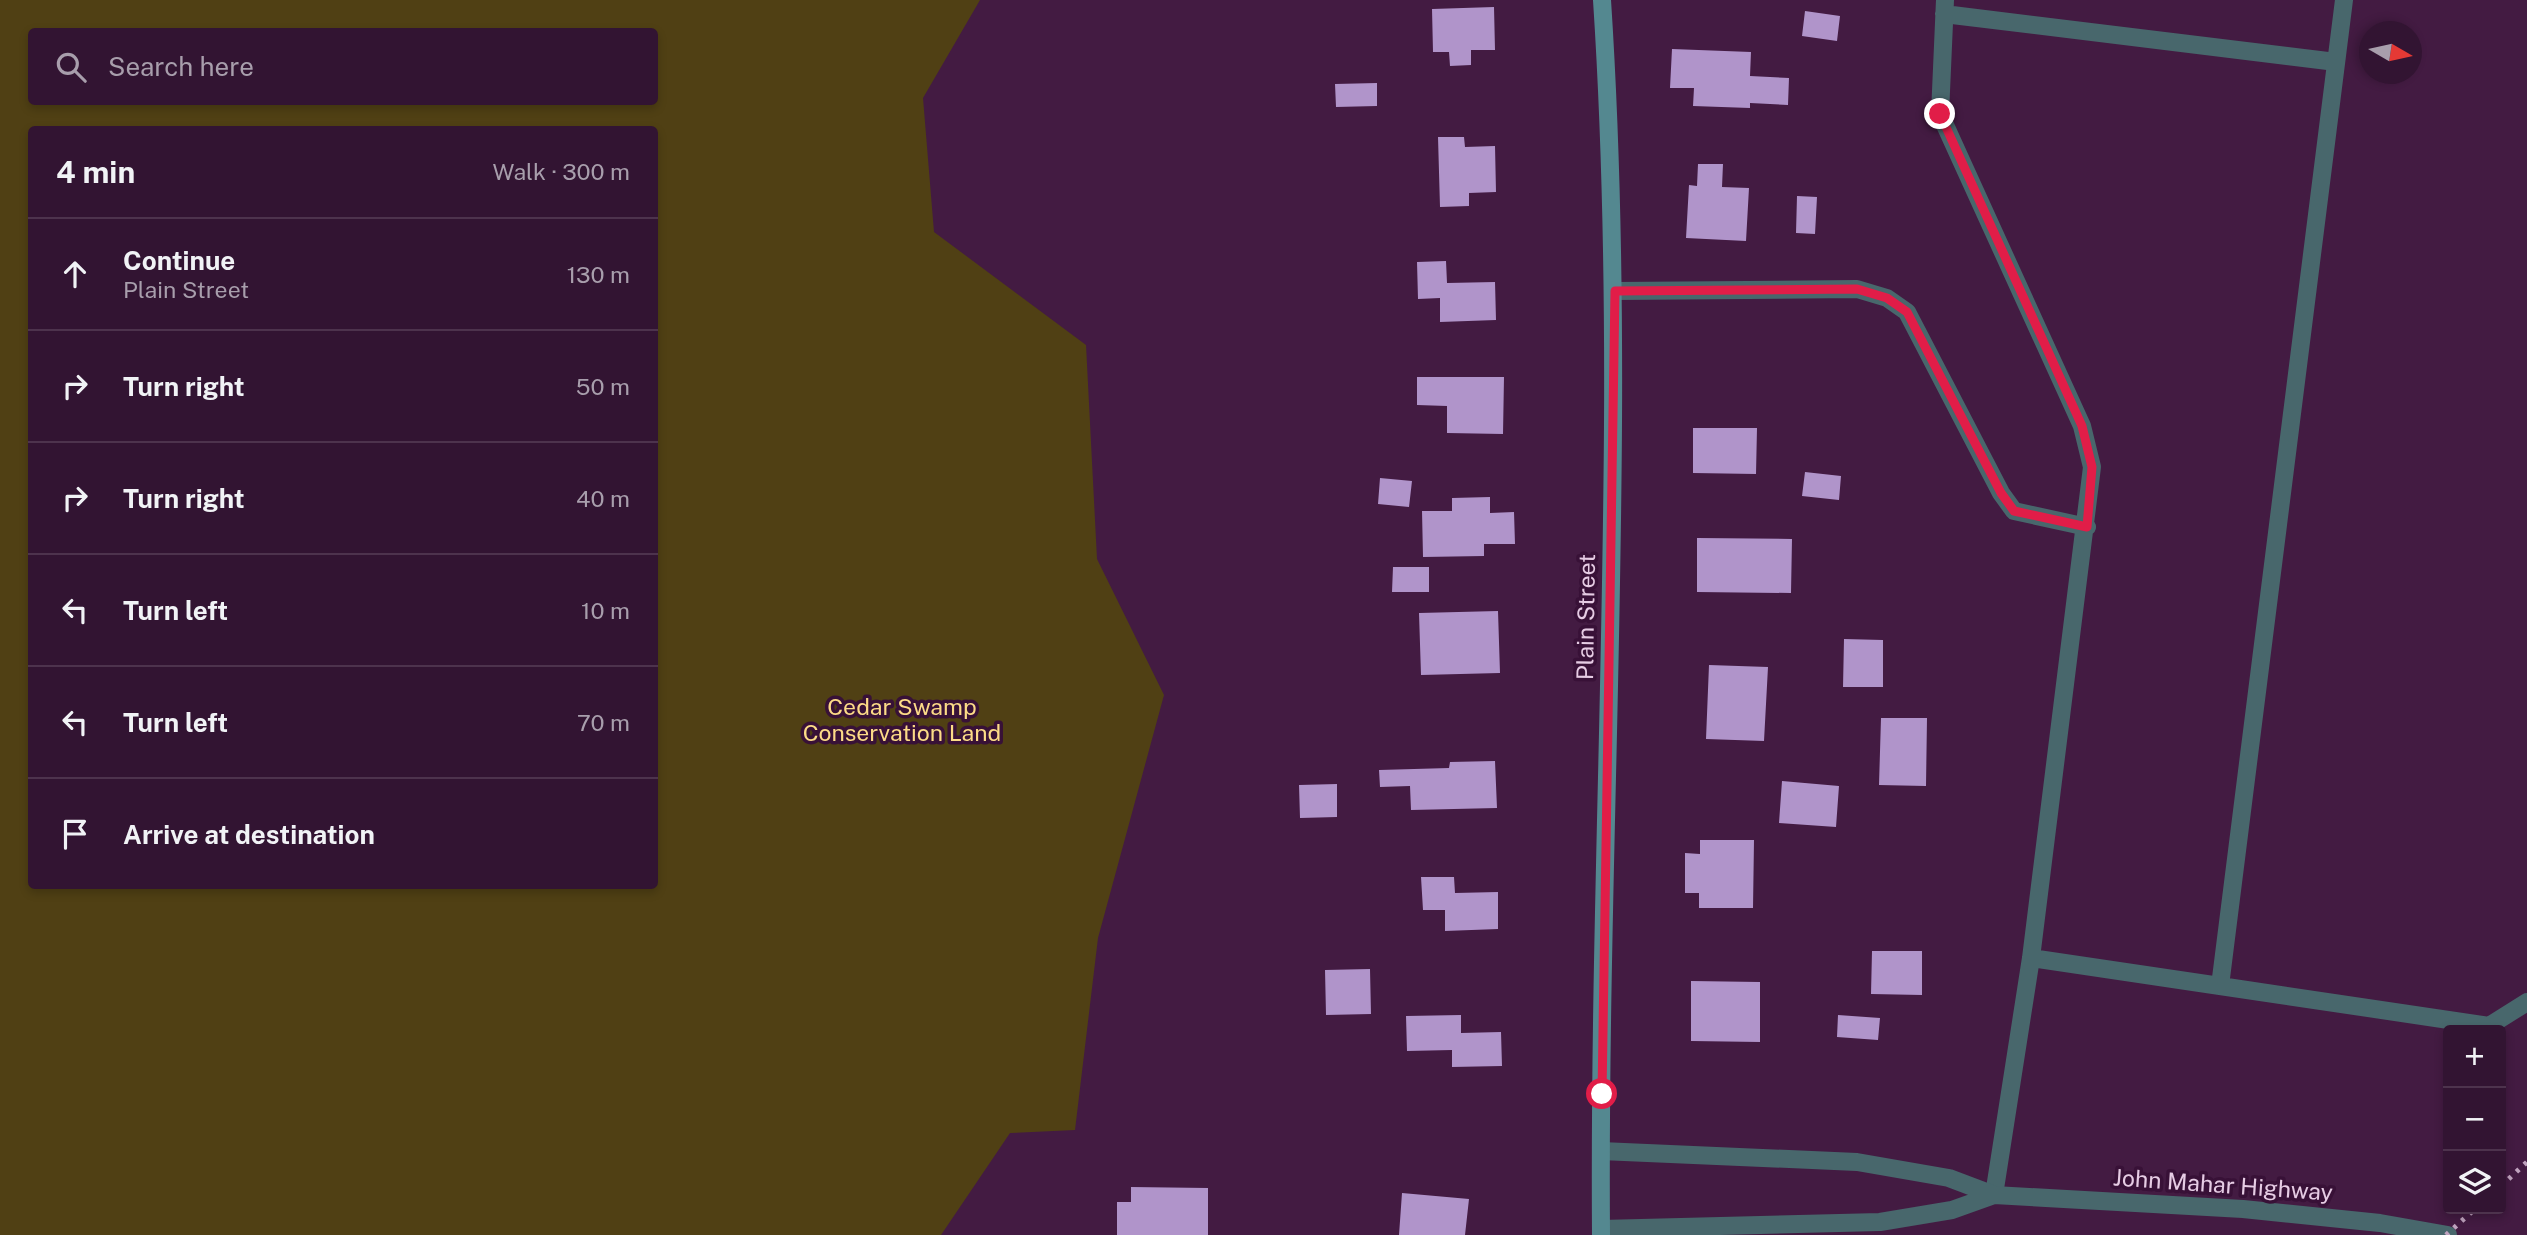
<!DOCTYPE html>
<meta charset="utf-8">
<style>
body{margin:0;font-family:"Public Sans",sans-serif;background:#3d213e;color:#f1f3f6}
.controls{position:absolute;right:21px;bottom:21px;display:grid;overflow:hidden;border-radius:7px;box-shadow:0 4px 10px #0003}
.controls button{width:63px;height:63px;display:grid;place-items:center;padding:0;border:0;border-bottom:2px solid #4d334d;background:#321432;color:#f1f3f6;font:35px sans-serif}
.compass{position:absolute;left:2359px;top:21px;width:63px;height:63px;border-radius:50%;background:#321432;box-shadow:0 4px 10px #0003;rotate:99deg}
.stop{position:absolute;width:21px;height:21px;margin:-16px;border:5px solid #e11d48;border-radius:50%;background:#fff}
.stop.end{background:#e11d48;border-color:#fff;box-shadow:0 2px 7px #0008}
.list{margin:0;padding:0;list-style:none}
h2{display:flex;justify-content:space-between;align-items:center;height:91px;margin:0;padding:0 28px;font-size:30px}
h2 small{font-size:23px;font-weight:400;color:#a89eac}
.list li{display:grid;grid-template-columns:46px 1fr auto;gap:21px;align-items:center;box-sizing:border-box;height:112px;padding:0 28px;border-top:2px solid #4d334d}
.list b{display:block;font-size:26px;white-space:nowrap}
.list p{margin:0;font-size:23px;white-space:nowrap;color:#a89eac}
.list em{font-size:23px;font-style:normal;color:#a89eac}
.icon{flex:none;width:38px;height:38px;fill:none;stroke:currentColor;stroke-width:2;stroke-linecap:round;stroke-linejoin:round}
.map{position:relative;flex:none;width:2527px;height:1235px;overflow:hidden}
.search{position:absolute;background:#321432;box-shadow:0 4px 10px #0003;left:28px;top:28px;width:630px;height:77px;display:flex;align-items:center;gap:18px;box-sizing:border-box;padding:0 24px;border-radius:7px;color:#a89eac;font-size:26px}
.panel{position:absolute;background:#321432;box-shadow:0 4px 10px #0003;left:28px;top:126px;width:630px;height:763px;border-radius:7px}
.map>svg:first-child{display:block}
.green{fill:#504014;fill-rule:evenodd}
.building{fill:#b094ca}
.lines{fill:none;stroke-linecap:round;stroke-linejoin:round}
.service{stroke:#48676c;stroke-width:18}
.tertiary{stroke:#48676c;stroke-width:18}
.secondary{stroke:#548890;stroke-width:18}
.rail{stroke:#bfa2be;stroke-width:5;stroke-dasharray:3.5 7;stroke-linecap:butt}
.route{stroke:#e11d48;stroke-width:9}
.labels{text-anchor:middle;stroke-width:7;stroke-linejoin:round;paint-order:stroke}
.street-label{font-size:23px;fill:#e6cce4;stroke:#381137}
.park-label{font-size:23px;fill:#fcdb87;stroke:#381137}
</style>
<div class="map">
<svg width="2527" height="1235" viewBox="0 0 2527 1235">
<rect width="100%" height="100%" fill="#431b42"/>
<!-- green -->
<path class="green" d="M0,0h980l-57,98 11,134 152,113 11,214 67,136 -66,243 -23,192 -65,3 -69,102h-941zM32,32h622v70h-622zM32,130h622v756h-622z"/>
<!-- building -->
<path class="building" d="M1494,7l1,43h-24v15l-21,1 -1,-14h-16l-1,-43z
M1805,11l35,5 -3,25 -35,-5z
M1672,49l79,3 -1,24 39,2 -1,27 -38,-2v5l-57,-2 1,-18h-24z
M1377,83v23l-41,1 -1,-23z
M1438,137h26l1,10 30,-1 1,46 -27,1v13l-29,1z
M1698,164h25l-1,23 27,1 -3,53 -60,-3 3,-53 8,1z
M1797,196l20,1 -2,37 -19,-1z
M1446,261l1,22 48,-1 1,38 -56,2v-24l-22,1 -1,-37z
M1417,377h87l-1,57 -56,-1v-27l-30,-1z
M1693,428h64l-1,46 -63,-1z
M1805,472l36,4 -2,24 -37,-4z
M1380,478l32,3 -3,26 -31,-3z
M1490,497v16l24,-1 1,32h-31v12l-61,1 -1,-46h30v-13z
M1697,538l95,1 -1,54 -94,-1z
M1393,567h36v25h-37z
M1498,611l2,62 -79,2 -2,-62z
M1844,639l39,1v47h-40z
M1709,665l59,2 -4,74 -58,-2z
M1881,718h46l-1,68 -47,-1z
M1495,761l2,47 -86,2 -1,-24 -30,1 -1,-17 70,-2 1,-6z
M1782,781l57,5 -3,41 -57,-4z
M1337,784v33l-37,1 -1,-33z
M1700,840h54l-1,68h-54v-15h-14v-40l15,1z
M1421,877h33l1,16 43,-1v37l-53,2v-21h-22z
M1872,951h50v44l-51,-1z
M1370,969l1,45 -45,1 -1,-45z
M1691,981l69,1v60l-69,-1z
M1461,1015v18l40,-1 1,34 -50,1v-17l-45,1 -1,-35z
M1838,1015l42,3 -2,22 -41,-3z
M1131,1187l77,1v47h-91v-33h14z
M1402,1193l67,6 -4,36h-66z"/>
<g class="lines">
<!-- service -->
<path class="service" d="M1945,0l-5,114 142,312 10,41 -61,491 -37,237
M2344,0l-124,986 269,40 38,-24
M1944,14l392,48
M1615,291l242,-2 30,9 20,14 94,181 13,18 73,16
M2031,958l189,28"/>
<!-- tertiary -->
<path class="tertiary" d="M1601,1151l256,11 92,16 45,17 249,14 137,14 68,12
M1601,1229l279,-7 72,-12 42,-15"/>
<!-- secondary -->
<path class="secondary" d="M1601,1235c-3,-412 28,-823 1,-1235"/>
<!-- rail -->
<path class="rail" d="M2501,1186l26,-24
M2446,1235l29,-26"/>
</g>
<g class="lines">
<!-- route -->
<path class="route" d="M1602,1094l13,-803 242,-2 30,9 20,14 94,181 13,18 73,16 5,-60 -10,-41 -142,-312"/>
</g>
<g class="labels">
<!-- street labels -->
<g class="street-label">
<text transform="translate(1586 617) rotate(-89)" y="8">Plain Street</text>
<text transform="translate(2223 1185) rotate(4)" y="8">John Mahar Highway</text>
</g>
<!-- park labels -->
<g class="park-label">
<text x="902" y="715">Cedar Swamp<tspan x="902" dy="26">Conservation Land</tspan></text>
</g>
</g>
</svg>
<div class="controls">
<button>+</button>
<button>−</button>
<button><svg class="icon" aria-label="layers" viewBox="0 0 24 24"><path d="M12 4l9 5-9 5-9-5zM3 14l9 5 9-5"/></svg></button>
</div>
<svg class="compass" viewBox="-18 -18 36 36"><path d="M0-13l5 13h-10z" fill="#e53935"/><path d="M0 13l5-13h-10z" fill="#a89eac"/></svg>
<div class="stop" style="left:1602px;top:1094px"></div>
<div class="stop end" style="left:1940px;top:114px"></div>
<div class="search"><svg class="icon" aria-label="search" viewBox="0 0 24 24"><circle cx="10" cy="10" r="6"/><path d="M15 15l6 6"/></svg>Search here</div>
<section class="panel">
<h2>4 min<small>Walk · 300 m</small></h2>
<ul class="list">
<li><svg class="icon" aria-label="ahead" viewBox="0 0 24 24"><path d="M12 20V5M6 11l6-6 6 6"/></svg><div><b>Continue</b><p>Plain Street</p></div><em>130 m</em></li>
<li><svg class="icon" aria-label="right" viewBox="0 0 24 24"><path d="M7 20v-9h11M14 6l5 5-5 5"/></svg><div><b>Turn right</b></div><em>50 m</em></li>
<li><svg class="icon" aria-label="right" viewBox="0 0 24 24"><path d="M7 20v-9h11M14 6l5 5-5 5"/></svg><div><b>Turn right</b></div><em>40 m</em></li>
<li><svg class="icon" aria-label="left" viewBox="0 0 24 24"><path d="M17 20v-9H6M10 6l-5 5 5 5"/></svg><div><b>Turn left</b></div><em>10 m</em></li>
<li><svg class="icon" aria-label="left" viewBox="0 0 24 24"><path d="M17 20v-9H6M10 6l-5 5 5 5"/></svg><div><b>Turn left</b></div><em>70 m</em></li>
<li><svg class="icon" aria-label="arrive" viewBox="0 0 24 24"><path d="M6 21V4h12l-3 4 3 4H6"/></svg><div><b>Arrive at destination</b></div></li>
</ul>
</section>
</div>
